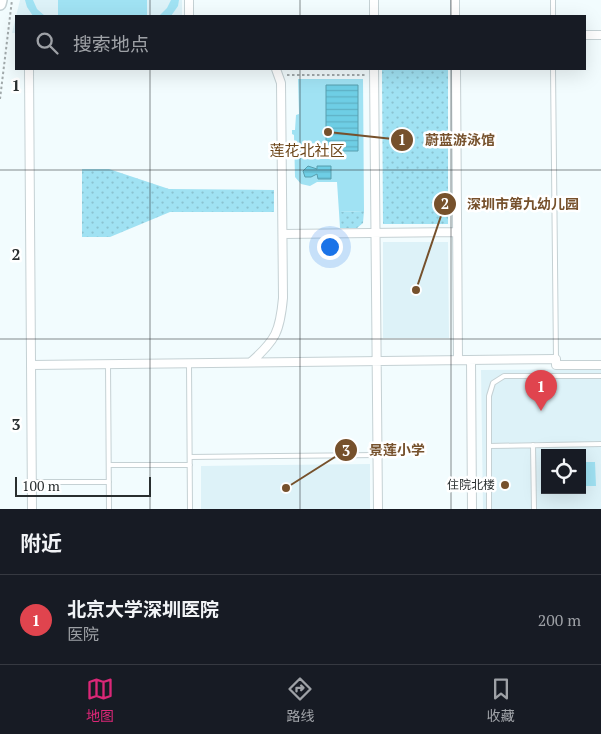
<!DOCTYPE html>
<html lang="zh">
<meta charset="utf-8">
<style>
body{margin:0;font-family:"PT Serif","Noto Sans SC",serif;background:#20242c;color:#f1f3f6}
.controls{position:absolute;right:15px;bottom:15px;display:grid;overflow:hidden;border-radius:0px;box-shadow:0 5px 20px #0002}
.controls button{width:45px;height:45px;display:grid;place-items:center;padding:0;border:0;border-bottom:1px solid #363941;background:#171b24;color:#f1f3f6;font:25px sans-serif}
.scale{position:absolute;left:15px;bottom:12px;width:136px;box-sizing:border-box;padding-left:5px;border:2px solid #292e2f;border-top:0;font-size:14px;line-height:18px;white-space:nowrap;color:#292e2f;-webkit-text-stroke:4px #fff;paint-order:stroke}
.you{position:absolute;left:329px;top:246px;width:18px;height:18px;margin:-12px;border:4px solid #fff;border-radius:50%;background:#1a73e8;box-shadow:0 0 0 8px #1a73e833}
.badge{display:grid;place-items:center;width:32px;height:32px;border-radius:50%;background:#db2777;color:#fff;font-size:16px;font-weight:700}
.pin{position:absolute;translate:-50% -41px;filter:drop-shadow(0 1px 2px #0008)}
.pin::after{content:'';position:absolute;top:26px;width:18px;height:15px;background:inherit;clip-path:polygon(0 0,100% 0,50% 100%)}
.list{margin:0;padding:0;list-style:none}
h2{display:flex;justify-content:space-between;align-items:center;height:65px;margin:0;padding:0 20px;font-size:21px}
h2 small{font-size:16px;font-weight:400;color:#9ea1a6}
.list li{display:grid;grid-template-columns:32px 1fr auto;gap:15px;align-items:center;box-sizing:border-box;height:90px;padding:0 20px;border-top:1px solid #363941}
.list b{display:block;font-size:19px;white-space:nowrap}
.list p{margin:0;font-size:16px;white-space:nowrap;color:#9ea1a6}
.list em{font-size:16px;font-style:normal;color:#9ea1a6}
.icon{flex:none;width:28px;height:28px;fill:none;stroke:currentColor;stroke-width:2;stroke-linecap:round;stroke-linejoin:round}
.map{position:relative;flex:none;width:601px;height:509px;overflow:hidden}
.search{position:absolute;background:#171b24;box-shadow:0 5px 20px #0002;left:15px;right:15px;top:15px;height:55px;display:flex;align-items:center;gap:12px;box-sizing:border-box;padding:0 18px;border-radius:0px;color:#9ea1a6;font-size:19px}
.sheet{height:155px;background:#171b24}
nav{display:flex;justify-content:space-around;align-items:center;box-sizing:border-box;height:70px;border-top:1px solid #363941;background:#171b24;font-size:14px;color:#9ea1a6}
nav a{display:grid;justify-items:center;gap:2px}
nav .on{color:#db2777}
.map>svg:first-child{display:block}
.built{fill:#ddf2f8;fill-rule:evenodd}
.grass{fill:url(#grass-dots)}
.pitch{fill:#a0e2f3}
.water{fill:url(#water-rules);stroke:#599eae}
.lines{fill:none;stroke-linecap:round;stroke-linejoin:round}
.lane-casing{stroke:#c5d1d4;stroke-width:6}
.street-casing{stroke:#c5d1d4;stroke-width:10}
.primary-casing{stroke:#c5d1d4;stroke-width:14}
.path{stroke:#a2aaac;stroke-width:2;stroke-dasharray:2.5 2.5;stroke-linecap:butt}
.lane{stroke:#fff;stroke-width:4}
.street{stroke:#fff;stroke-width:8}
.primary{stroke:#fff;stroke-width:11}
.grid{fill:none;stroke:#292e2f;stroke-width:1;stroke-opacity:0.55}
.poi-dot{fill:#76512c;stroke:#fff;stroke-width:2}
.labels{text-anchor:middle;stroke-width:5;stroke-linejoin:round;paint-order:stroke}
.poi-label{font-size:12px;fill:#292e2f;stroke:#fff;text-anchor:end}
.quarter-label{font-size:15px;fill:#6d4619;stroke:#fff}
.grid-label{font-size:16px;text-anchor:middle;font-weight:bold;fill:#292e2f;stroke:#fff;stroke-width:5;stroke-linejoin:round;paint-order:stroke}
.leader{fill:none;stroke:#76512c;stroke-width:2}
.callout-dot{fill:#76512c;stroke:#fff;stroke-width:2}
.mark-label{font-size:15px;text-anchor:middle;font-weight:bold;fill:#fff}
.callout-label{font-size:14px;text-anchor:middle;font-weight:bold;fill:#76512c;stroke:#fff;stroke-width:5;stroke-linejoin:round;paint-order:stroke}
</style>
<div class="map">
<svg width="601" height="509" viewBox="0 0 601 509">
<defs>
<pattern id="grass-dots" width="8" height="8" patternUnits="userSpaceOnUse" patternTransform="scale(1.25)"><rect width="8" height="8" fill="#a0e2f3"/><path d="M2 2h.1M6 6h.1" fill="none" stroke="#8ac2d1" stroke-width="1.8" stroke-linecap="round"/></pattern>
<pattern id="water-rules" width="6" height="5" patternUnits="userSpaceOnUse" patternTransform="scale(1.25)"><rect width="6" height="5" fill="#6ecee5"/><path d="M0 2.5h6" fill="none" stroke="#5fb1c5"/></pattern>
</defs>
<rect width="100%" height="100%" fill="#f2fcfe"/>
<!-- built -->
<path class="built" d="M20,0h162v16h-166v17h-4z
M383,242h65l1,96h-66z
M601,369v140h-118l-2,-139zM545,453h37v37h-37z
M370,464v45h-169v-43z"/>
<!-- grass -->
<path class="grass" d="M382,69h66v155h-65z
M82,169h27l60,20 105,1v22h-104l-60,25h-28z
M364,211l-1,12 -6,5h-17l-1,-16z"/>
<!-- pitch -->
<path class="pitch" d="M25,0h8l4,9 8,7h-12l-6,-9z
M58,0h89v16h-89z
M171,0h8l-1,6 -7,10h-12l8,-8z
M298,79h65l1,132 -25,1 -2,-30h-20l-7,4 -9,-2 -6,-7 -1,-42 -2,-1v-4h3l1,-15 3,-1z
M582,462h13l1,24h-14z"/>
<!-- water -->
<path class="water" d="M326,85h32v66h-32z
M308,166l9,3v-3h14v13h-13l-1,-5 -6,3h-6l-2,-6z"/>
<g class="lines">
<defs>
<path id="lane" d="M553,0v16
M553,69l3,290
M108,364l1,145
M189,364l1,145
M533,445l1,64
M489,446l112,-2
M190,457l187,-2
M109,465h81
M32,482h77
M489,509v-113l4,-13 11,-7h97"/>
<path id="street" d="M189,0v16
M374,0v16
M455,0v16
M585,35h16
M29,69l3,440
M374,69l4,440
M456,69l2,291
M283,234l174,-2
M471,360l1,149
M251,362c25,-22 29,-31 32,-64l-2,-215 -5,-14
M31,365l525,-6v6h45"/>
<path id="primary" d="M0,4l1,-4"/>
</defs>
<!-- lane casing -->
<use href="#lane" class="lane-casing"/>
<!-- street casing -->
<use href="#street" class="street-casing"/>
<!-- primary casing -->
<use href="#primary" class="primary-casing"/>
<!-- path -->
<path class="path" d="M287,75h80
M0,99l12,-99"/>
<!-- lane -->
<use href="#lane" class="lane"/>
<!-- street -->
<use href="#street" class="street"/>
<!-- primary -->
<use href="#primary" class="primary"/>
</g>
<!-- grid -->
<path class="grid" d="M150,0v16M300,0v16M451,0v16M150,69v440M300,69v440M451,69v440M0,170h601M0,339h601"/>
<!-- markers -->
<circle class="poi-dot" cx="505" cy="485" r="5"/>
<g class="labels">
<!-- poi labels -->
<g class="poi-label">
<text x="495" y="489">住院北楼</text>
</g>
<!-- quarter labels -->
<g class="quarter-label">
<text x="307" y="156">莲花北社区</text>
</g>
</g>
<g class="grid-label">
<text x="16" y="91">1</text>
<text x="16" y="260">2</text>
<text x="16" y="430">3</text>
</g>
<!-- callouts -->
<path class="leader" d="M328 132L402 140M416 290L445 204M286 488L346 450"/>
<g class="callout-dot">
<circle cx="328" cy="132" r="5"/>
<circle cx="416" cy="290" r="5"/>
<circle cx="286" cy="488" r="5"/>
<circle cx="402" cy="140" r="12"/>
<circle cx="445" cy="204" r="12"/>
<circle cx="346" cy="450" r="12"/>
</g>
<g class="mark-label">
<text x="402" y="145">1</text>
<text x="445" y="209">2</text>
<text x="346" y="456">3</text>
</g>
<g class="callout-label">
<text x="460" y="145">蔚蓝游泳馆</text>
<text x="523" y="209">深圳市第九幼儿园</text>
<text x="397" y="455">景莲小学</text>
</g>
</svg>
<div class="controls">
<button><svg class="icon" aria-label="locate" viewBox="0 0 24 24"><circle cx="12" cy="12" r="6"/><path d="M12 2v4M12 18v4M2 12h4M18 12h4"/></svg></button>
</div>
<div class="scale">100 m</div>
<div class="you"></div>
<div class="pin badge" style="left:541px;top:411px;background:#e0444e">1</div>
<div class="search"><svg class="icon" aria-label="search" viewBox="0 0 24 24"><circle cx="10" cy="10" r="6"/><path d="M15 15l6 6"/></svg>搜索地点</div>
</div>
<section class="sheet">
<h2>附近<small></small></h2>
<ul class="list">
<li><span class="badge" style="background:#e0444e">1</span><div><b>北京大学深圳医院</b><p>医院</p></div><em>200 m</em></li>
</ul>
</section>
<nav>
<a class="on"><svg class="icon" aria-label="map" viewBox="0 0 24 24"><path d="M3 6l6-2 6 2 6-2v14l-6 2-6-2-6 2zM9 4v14M15 6v14"/></svg>地图</a>
<a><svg class="icon" aria-label="directions" viewBox="0 0 24 24"><path d="M12 3l9 9-9 9-9-9zM9 14v-3h6M13 9l2 2-2 2"/></svg>路线</a>
<a><svg class="icon" aria-label="saved" viewBox="0 0 24 24"><path d="M7 4h10v16l-5-4-5 4z"/></svg>收藏</a>
</nav>
